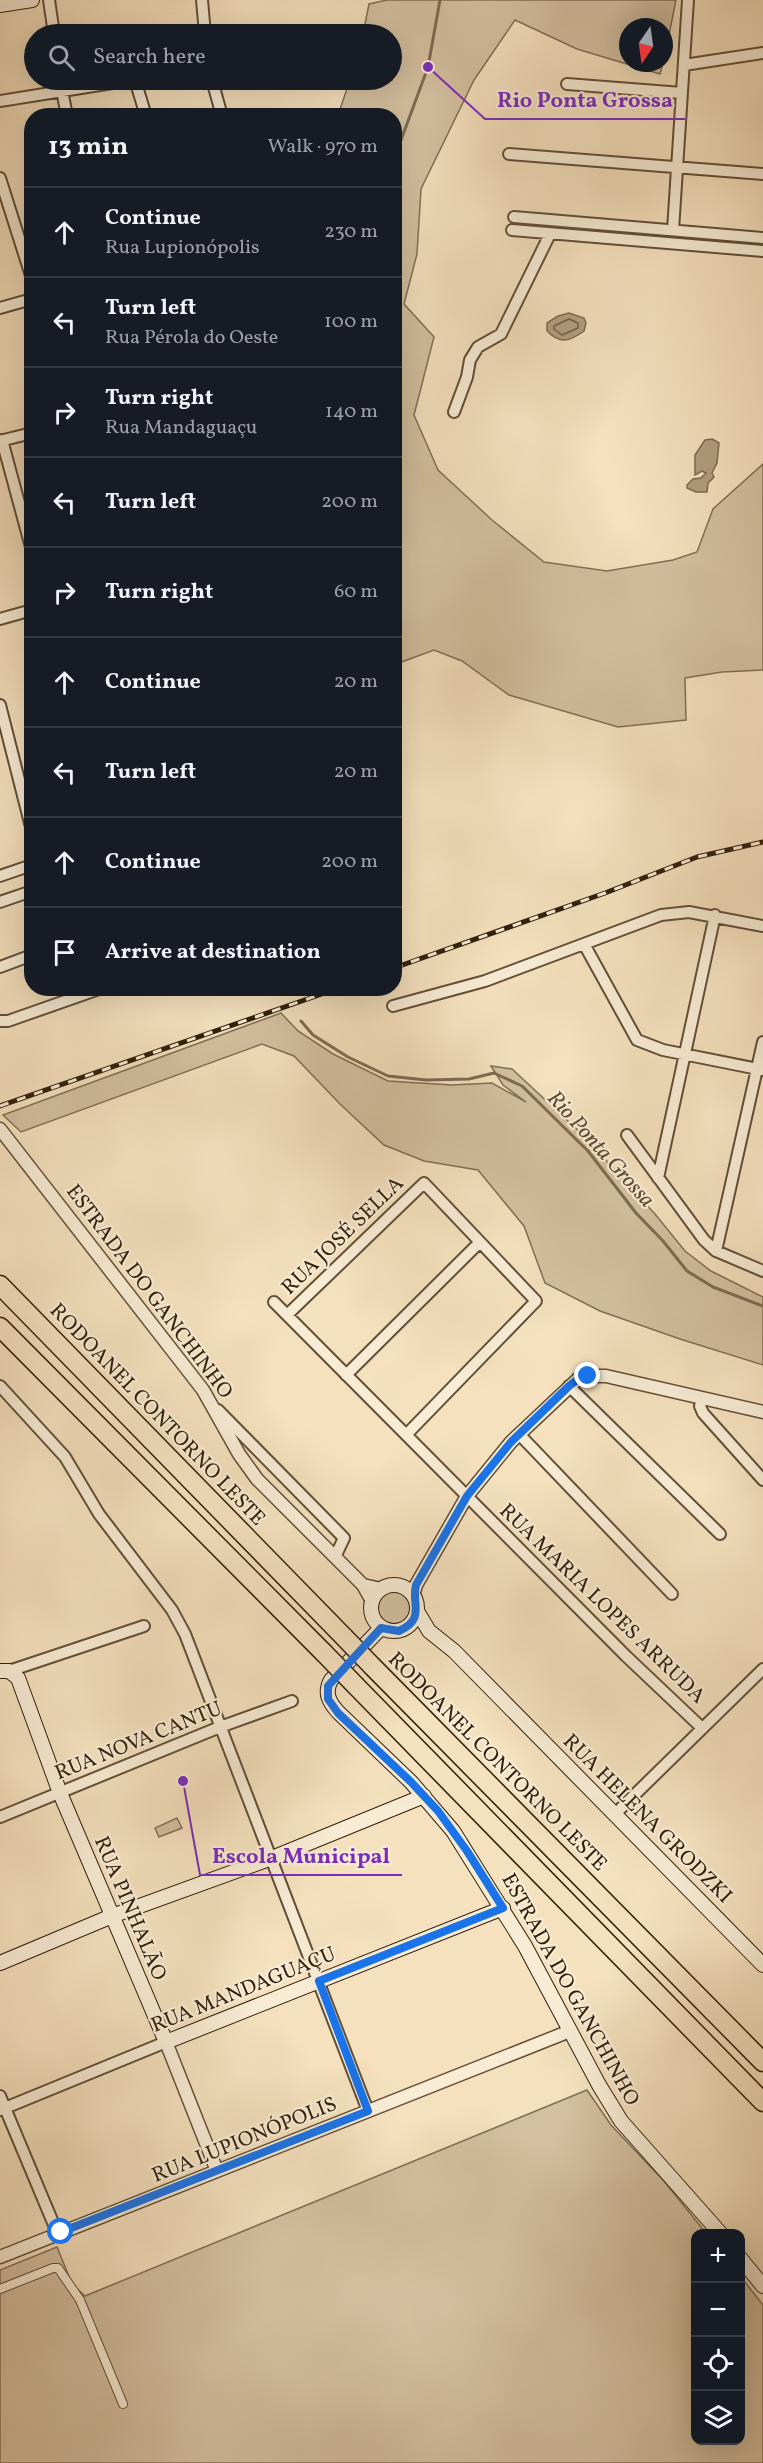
<!DOCTYPE html>
<meta charset="utf-8">
<style>
body{margin:0;font-family:Vollkorn,serif;background:#20242c;color:#f1f3f6}
.controls{position:absolute;right:18px;bottom:18px;display:grid;overflow:hidden;border-radius:12px;box-shadow:0 6px 24px #0002}
.controls button{width:54px;height:54px;display:grid;place-items:center;padding:0;border:0;border-bottom:2px solid #363941;background:#171b24;color:#f1f3f6;font:30px sans-serif}
.compass{position:absolute;left:619px;top:18px;width:54px;height:54px;border-radius:50%;background:#171b24;box-shadow:0 6px 24px #0002;rotate:193deg}
.stop{position:absolute;width:18px;height:18px;margin:-14px;border:4px solid #1a73e8;border-radius:50%;background:#fff}
.stop.end{background:#1a73e8;border-color:#fff;box-shadow:0 2px 6px #0008}
.list{margin:0;padding:0;list-style:none}
h2{display:flex;justify-content:space-between;align-items:center;height:78px;margin:0;padding:0 24px;font-size:26px}
h2 small{font-size:20px;font-weight:400;color:#9ea1a6}
.list li{display:grid;grid-template-columns:39px 1fr auto;gap:18px;align-items:center;box-sizing:border-box;height:90px;padding:0 24px;border-top:2px solid #363941}
.list b{display:block;font-size:22px;white-space:nowrap}
.list p{margin:0;font-size:20px;white-space:nowrap;color:#9ea1a6}
.list em{font-size:20px;font-style:normal;color:#9ea1a6}
.icon{flex:none;width:33px;height:33px;fill:none;stroke:currentColor;stroke-width:2;stroke-linecap:round;stroke-linejoin:round}
.map{position:relative;flex:none;width:763px;height:2463px;overflow:hidden}
.search{position:absolute;background:#171b24;box-shadow:0 6px 24px #0002;left:24px;top:24px;width:378px;height:66px;display:flex;align-items:center;gap:15px;box-sizing:border-box;padding:0 21px;border-radius:33px;color:#9ea1a6;font-size:22px}
.panel{position:absolute;background:#171b24;box-shadow:0 6px 24px #0002;left:24px;top:108px;width:378px;height:888px;border-radius:24px}
.map>svg:first-child{display:block}
.green{fill:#d4c0a0;stroke:#826f56;stroke-width:1.5}
.water{fill:#b29f81;stroke:#7e6b52;stroke-width:1.5}
.lines{fill:none;stroke-linecap:round;stroke-linejoin:round}
.shore{stroke:#725e46;stroke-width:1.5}
.stream{stroke:#7e6b52;stroke-width:3}
.pedestrian-casing{stroke:#624f38;stroke-width:10}
.minor-casing{stroke:#624f38;stroke-width:14}
.tertiary-casing{stroke:#624f38;stroke-width:15}
.secondary-casing{stroke:#311e0b;stroke-width:16}
.motorway-casing{stroke:#311e0b;stroke-width:21}
.pedestrian{stroke:#f8ecd5;stroke-width:8}
.minor{stroke:#f8ecd5;stroke-width:10}
.tertiary{stroke:#f8ecd5;stroke-width:12}
.secondary{stroke:#f8ecd5;stroke-width:14}
.motorway{stroke:#f5e1be;stroke-width:18}
.rail-casing{stroke:#311e0b;stroke-width:5}
.rail{stroke:#f8ecd5;stroke-width:3;stroke-dasharray:9;stroke-linecap:butt}
.motorway-bridge-casing{stroke:#311e0b;stroke-width:21;stroke-linecap:butt}
.motorway-bridge{stroke:#f5e1be;stroke-width:18}
.route{stroke:#1a73e8;stroke-width:8}
.labels{text-anchor:middle;stroke-width:4.5;stroke-linejoin:round;paint-order:stroke}
.street-label{font-size:21px;fill:#311e0b;stroke:#f8ecd5}
.water-label{font-size:22px;font-style:italic;fill:#5e4b34;stroke:#f8ecd5}
.leader{fill:none;stroke:#7b2cbf;stroke-width:2}
.callout-dot{fill:#7b2cbf;stroke:#f8ecd5;stroke-width:2}
.callout-label{font-size:22px;text-anchor:middle;font-weight:bold;fill:#7b2cbf;stroke:#f8ecd5;stroke-width:4.5;stroke-linejoin:round;paint-order:stroke}
</style>
<div class="map">
<svg width="763" height="2463" viewBox="0 0 763 2463">
<rect width="100%" height="100%" fill="#f5e1be"/>
<filter id="stains"><feTurbulence type="fractalNoise" baseFrequency=".00333" numOctaves="4"/><feColorMatrix values="0 0 0 0 .2 0 0 0 0 .09 0 0 0 0 .02 0 0 0 .5 -.17"/></filter>
<radialGradient id="worn" r=".72"><stop offset=".6" stop-color="#630" stop-opacity="0"/><stop offset="1" stop-color="#630" stop-opacity=".3"/></radialGradient>
<!-- green -->
<path class="green" d="M387,0h289l-12,59v-32h-36v36h35l-3,11 -83,-25 -62,-29 -41,60 -53,109 -4,65 -13,50 30,33 -20,78 24,55 54,50 52,42 63,9 66,-11 24,-8 16,-43 50,-45v206l-41,2 -37,6 1,42 -68,7 -109,-32 -47,-34 -28,-11 -35,13 -4,5 -1,-552 -56,-1 12,-35h42v-46h-29l6,-30z
M281,1013l17,18 35,23 55,27 64,4 40,-2 34,19 -23,-17 -12,-19 21,3 70,65 73,80 30,37 26,20 52,26v68l-83,-26 -80,-28 -55,-28 -21,-57 -46,-56 -54,-9 -40,-16 -44,-41 -46,-48 -32,-12 -241,88 -18,-17z
M376 1608a18 18 0 1 1 36 0a18 18 0 1 1-36 0Z
M177,1818l5,10 -23,9 -4,-9z
M587,2090l24,35 52,55 43,53 -10,1v206h44l1,-163 22,28v158h-763v-193l57,-23 15,37 13,12z"/>
<!-- water -->
<path class="water" d="M569,313l15,5 2,5 -2,8c-15,11 -24,13 -37,0v-8l11,-7z
M712,439l7,4 -2,20 -5,10 2,4 -6,6 -1,9h-11l-9,-4v-3l6,-6 8,-1 5,-5 -4,-2 -7,4v-20l10,-15z"/>
<g class="lines">
<!-- shore -->
<path class="shore" d="M569,319l9,4v5l-16,7 -8,-6v-3z"/>
<!-- stream -->
<path class="stream" d="M394,159l34,-92 12,-67
M301,1021l12,14 35,22 40,19 38,4 43,-1 25,-6 28,13 66,65 48,62 27,28 24,30 26,16 50,19"/>
<defs>
<path id="pedestrian" d="M0,2289l53,-21h5l22,32 43,104"/>
<path id="minor" d="M49,0l5,34
M202,0l3,34
M684,65l79,-12
M60,80l7,36
M135,80l11,36
M212,80l10,36
M567,84l115,9
M0,101l131,-21
M509,154l254,20
M0,178l32,101
M514,217l249,21
M512,230l251,21
M673,230l15,-230
M0,308l32,-9
M454,412l13,-35 3,-17 8,-13 23,-13 49,-100
M2,440l30,111
M0,441l32,-8
M0,619l32,-9
M0,705l32,126
M0,876l32,-11
M0,902l32,-11
M584,944l53,96 26,10 100,20
M0,967l32,-12
M393,1006l92,-25 176,-66 28,-3 74,14
M0,1021h8l94,-33
M627,1135l77,105 12,11 47,20
M658,1178l57,-263
M716,1251l47,-209
M274,1302l352,354 76,72
M287,1315l137,-132 112,118 -130,134
M346,1375l134,-133
M0,1386l65,71 34,57 73,96 13,24 183,477
M569,1386l151,148
M702,1399l-2,7 3,7 60,67
M218,1410l126,128 -9,19
M519,1434l153,160
M9,1671l135,-45
M615,1814l148,-145
M0,1817l220,-90 72,-26
M0,2096l54,129 7,7
M0,2110l166,-68"/>
<path id="tertiary" d="M0,1129l203,261 36,64 18,25 106,106 9,16
M363,1585l18,4
M413,1596l3,-11 51,-89 44,-54 67,-63 10,-3h18l157,36
M166,2042l51,129
M0,2257l570,-226"/>
<path id="secondary" d="M0,5l32,-5
M371 1608a23 23 0 1 1 46 0a23 23 0 1 1-46 0Z
M417,1611l12,20 25,20 309,314
M381,1628l-50,52c-7,13 -2,22 7,32l73,70 42,49 72,115 74,139 22,36 100,113
M0,1671h9l9,7 42,115 106,249 337,-134
M0,1963l112,-47 160,-58 152,-62
M740,2258l23,28"/>
<path id="motorway" d="M0,1285l344,352
M0,1327l324,326
M372,1666l391,396
M356,1686l407,416"/>
</defs>
<!-- pedestrian casing -->
<use href="#pedestrian" class="pedestrian-casing"/>
<!-- minor casing -->
<use href="#minor" class="minor-casing"/>
<!-- tertiary casing -->
<use href="#tertiary" class="tertiary-casing"/>
<!-- secondary casing -->
<use href="#secondary" class="secondary-casing"/>
<!-- motorway casing -->
<use href="#motorway" class="motorway-casing"/>
<!-- pedestrian -->
<use href="#pedestrian" class="pedestrian"/>
<!-- minor -->
<use href="#minor" class="minor"/>
<!-- tertiary -->
<use href="#tertiary" class="tertiary"/>
<!-- secondary -->
<use href="#secondary" class="secondary"/>
<!-- motorway -->
<use href="#motorway" class="motorway"/>
<defs>
<path id="rail" d="M394,968l211,-75 92,-36 66,-15
M0,1106l339,-118"/>
</defs>
<!-- rail casing -->
<use href="#rail" class="rail-casing"/>
<!-- rail -->
<use href="#rail" class="rail"/>
<defs>
<path id="motorway-bridge" d="M344,1637l28,29
M324,1653l32,33"/>
</defs>
<!-- motorway-bridge casing -->
<use href="#motorway-bridge" class="motorway-bridge-casing"/>
<!-- motorway-bridge -->
<use href="#motorway-bridge" class="motorway-bridge"/>
</g>
<g class="lines">
<!-- route -->
<path class="route" d="M61,2232l307,-121 -49,-130 184,-73 -36,-57 -29,-40 -27,-29 -73,-69 -10,-14v-13l53,-58 18,3c27,-12 12,-27 17,-46l51,-89 44,-54 58,-56 9,-7 10,-3"/>
</g>
<g class="labels">
<!-- street labels -->
<g class="street-label">
<text transform="translate(342 1235) rotate(-44)" y="7">RUA JOSÉ SELLA</text>
<text transform="translate(150 1291) rotate(53)" y="7">ESTRADA DO GANCHINHO</text>
<text transform="translate(158 1414) rotate(46)" y="7">RODOANEL CONTORNO LESTE</text>
<text transform="translate(603 1603) rotate(44)" y="7">RUA MARIA LOPES ARRUDA</text>
<text transform="translate(138 1740) rotate(-22)" y="7">RUA NOVA CANTU</text>
<text transform="translate(498 1761) rotate(45)" y="7">RODOANEL CONTORNO LESTE</text>
<text transform="translate(648 1818) rotate(45)" y="7">RUA HELENA GRODZKI</text>
<text transform="translate(131 1908) rotate(67)" y="7">RUA PINHALÃO</text>
<text transform="translate(243 1989) rotate(-22)" y="7">RUA MANDAGUAÇU</text>
<text transform="translate(571 1989) rotate(61)" y="7">ESTRADA DO GANCHINHO</text>
<text transform="translate(244 2139) rotate(-22)" y="7">RUA LUPIONÓPOLIS</text>
</g>
<!-- water labels -->
<g class="water-label">
<text transform="translate(602 1148) rotate(48)" y="8">Rio Ponta Grossa</text>
</g>
</g>
<!-- callouts -->
<path class="leader" d="M428 67L485 119H685M183 1781L200 1875H402"/>
<g class="callout-dot">
<circle cx="428" cy="67" r="6"/>
<circle cx="183" cy="1781" r="6"/>
</g>
<g class="callout-label">
<text x="585" y="107">Rio Ponta Grossa</text>
<text x="301" y="1863">Escola Municipal</text>
</g>
<rect width="100%" height="100%" filter="url(#stains)"/>
<rect width="100%" height="100%" fill="url(#worn)"/>
</svg>
<div class="controls">
<button>+</button>
<button>−</button>
<button><svg class="icon" aria-label="locate" viewBox="0 0 24 24"><circle cx="12" cy="12" r="6"/><path d="M12 2v4M12 18v4M2 12h4M18 12h4"/></svg></button>
<button><svg class="icon" aria-label="layers" viewBox="0 0 24 24"><path d="M12 4l9 5-9 5-9-5zM3 14l9 5 9-5"/></svg></button>
</div>
<svg class="compass" viewBox="-18 -18 36 36"><path d="M0-13l5 13h-10z" fill="#e53935"/><path d="M0 13l5-13h-10z" fill="#9ea1a6"/></svg>
<div class="stop" style="left:61px;top:2232px"></div>
<div class="stop end" style="left:588px;top:1376px"></div>
<div class="search"><svg class="icon" aria-label="search" viewBox="0 0 24 24"><circle cx="10" cy="10" r="6"/><path d="M15 15l6 6"/></svg>Search here</div>
<section class="panel">
<h2>13 min<small>Walk · 970 m</small></h2>
<ul class="list">
<li><svg class="icon" aria-label="ahead" viewBox="0 0 24 24"><path d="M12 20V5M6 11l6-6 6 6"/></svg><div><b>Continue</b><p>Rua Lupionópolis</p></div><em>230 m</em></li>
<li><svg class="icon" aria-label="left" viewBox="0 0 24 24"><path d="M17 20v-9H6M10 6l-5 5 5 5"/></svg><div><b>Turn left</b><p>Rua Pérola do Oeste</p></div><em>100 m</em></li>
<li><svg class="icon" aria-label="right" viewBox="0 0 24 24"><path d="M7 20v-9h11M14 6l5 5-5 5"/></svg><div><b>Turn right</b><p>Rua Mandaguaçu</p></div><em>140 m</em></li>
<li><svg class="icon" aria-label="left" viewBox="0 0 24 24"><path d="M17 20v-9H6M10 6l-5 5 5 5"/></svg><div><b>Turn left</b></div><em>200 m</em></li>
<li><svg class="icon" aria-label="right" viewBox="0 0 24 24"><path d="M7 20v-9h11M14 6l5 5-5 5"/></svg><div><b>Turn right</b></div><em>60 m</em></li>
<li><svg class="icon" aria-label="ahead" viewBox="0 0 24 24"><path d="M12 20V5M6 11l6-6 6 6"/></svg><div><b>Continue</b></div><em>20 m</em></li>
<li><svg class="icon" aria-label="left" viewBox="0 0 24 24"><path d="M17 20v-9H6M10 6l-5 5 5 5"/></svg><div><b>Turn left</b></div><em>20 m</em></li>
<li><svg class="icon" aria-label="ahead" viewBox="0 0 24 24"><path d="M12 20V5M6 11l6-6 6 6"/></svg><div><b>Continue</b></div><em>200 m</em></li>
<li><svg class="icon" aria-label="arrive" viewBox="0 0 24 24"><path d="M6 21V4h12l-3 4 3 4H6"/></svg><div><b>Arrive at destination</b></div></li>
</ul>
</section>
</div>
